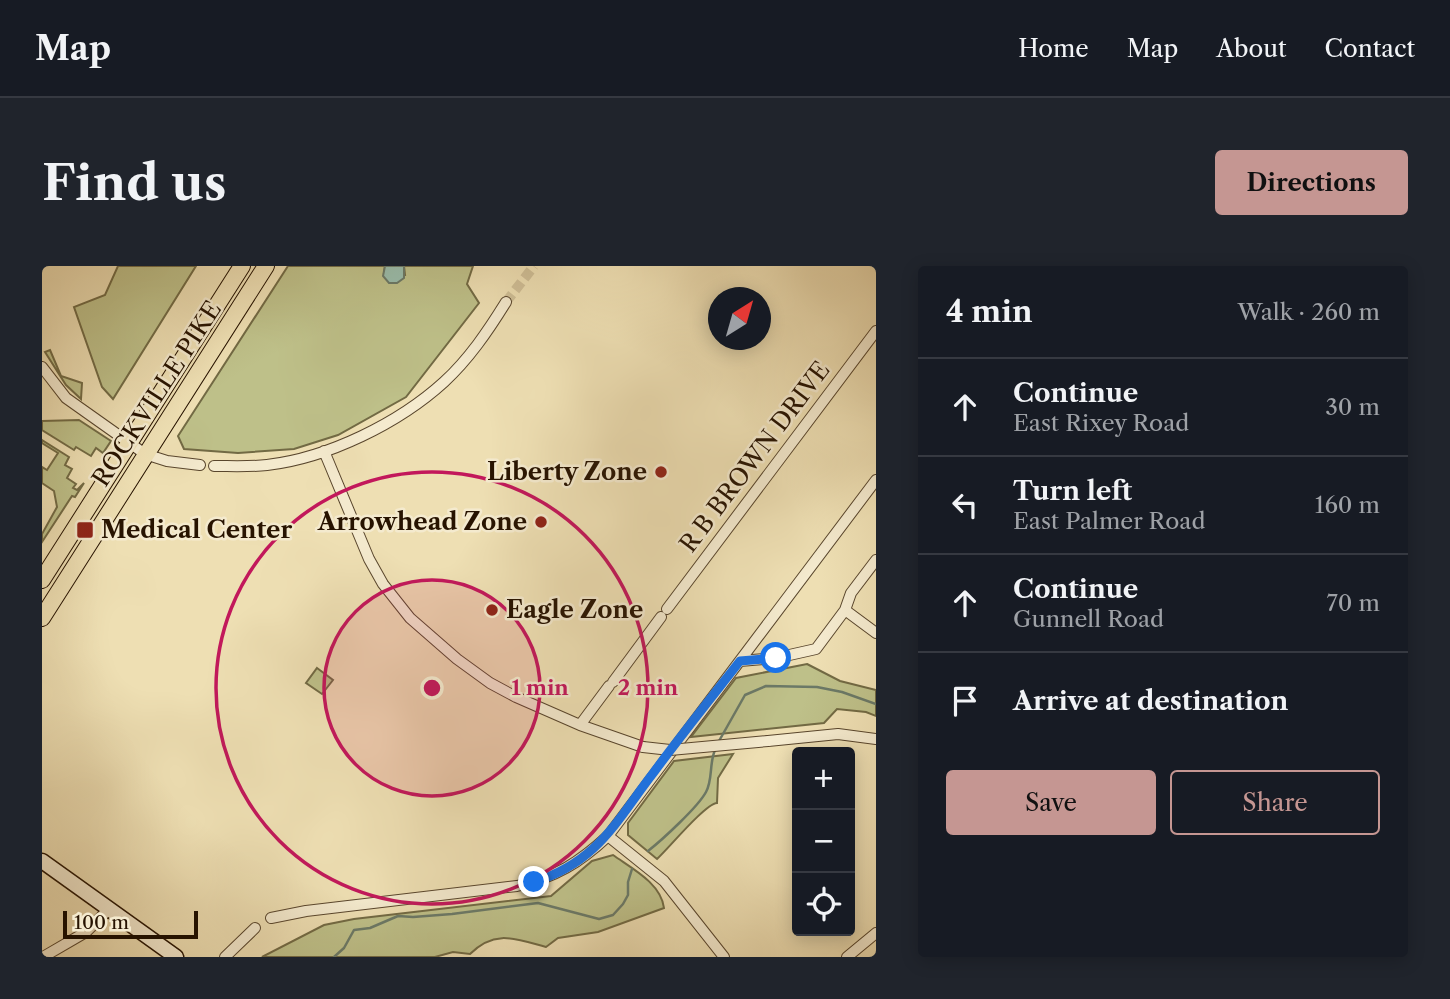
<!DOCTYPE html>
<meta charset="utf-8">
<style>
body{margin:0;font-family:"Libre Caslon Text",serif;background:#20242c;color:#f1f3f6}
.controls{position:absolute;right:21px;bottom:21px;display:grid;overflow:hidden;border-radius:7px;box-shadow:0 4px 18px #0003}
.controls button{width:63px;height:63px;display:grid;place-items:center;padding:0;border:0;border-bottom:2px solid #363941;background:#171b24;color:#f1f3f6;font:35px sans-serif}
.compass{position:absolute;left:666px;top:21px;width:63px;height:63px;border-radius:50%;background:#171b24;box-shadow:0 4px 18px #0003;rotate:37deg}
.scale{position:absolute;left:21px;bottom:18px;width:135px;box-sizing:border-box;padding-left:7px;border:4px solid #271300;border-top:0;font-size:19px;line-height:24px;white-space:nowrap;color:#271300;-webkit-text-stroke:5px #f4eace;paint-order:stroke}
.stop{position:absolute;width:21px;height:21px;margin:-16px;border:5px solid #1a73e8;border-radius:50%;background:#fff}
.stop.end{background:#1a73e8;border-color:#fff;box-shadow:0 2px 7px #0008}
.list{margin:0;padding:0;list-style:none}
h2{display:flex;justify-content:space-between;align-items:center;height:91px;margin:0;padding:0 28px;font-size:30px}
h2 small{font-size:23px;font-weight:400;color:#9ea1a6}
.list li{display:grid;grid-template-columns:46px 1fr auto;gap:21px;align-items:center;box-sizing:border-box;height:98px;padding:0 28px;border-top:2px solid #363941}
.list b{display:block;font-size:26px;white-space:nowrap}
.list p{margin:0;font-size:23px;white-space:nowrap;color:#9ea1a6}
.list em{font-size:23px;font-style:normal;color:#9ea1a6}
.actions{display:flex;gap:14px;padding:21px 28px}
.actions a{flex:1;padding:16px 0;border:2px solid #c59692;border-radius:7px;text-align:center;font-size:24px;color:#c59692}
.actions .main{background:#c59692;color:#111}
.icon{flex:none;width:38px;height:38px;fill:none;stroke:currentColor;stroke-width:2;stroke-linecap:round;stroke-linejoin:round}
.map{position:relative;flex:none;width:834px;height:691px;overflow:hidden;border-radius:7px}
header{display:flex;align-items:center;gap:42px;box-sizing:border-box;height:98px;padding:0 35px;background:#171b24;border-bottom:2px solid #363941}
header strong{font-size:33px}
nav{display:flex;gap:38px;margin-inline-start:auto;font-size:24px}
.intro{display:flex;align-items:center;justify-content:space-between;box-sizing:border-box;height:168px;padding:0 42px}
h1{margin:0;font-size:49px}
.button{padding:18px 32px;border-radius:7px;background:#c59692;color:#111;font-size:24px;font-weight:700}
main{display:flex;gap:42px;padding:0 42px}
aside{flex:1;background:#171b24;border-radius:7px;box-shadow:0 4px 18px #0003}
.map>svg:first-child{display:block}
.green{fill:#bec089;stroke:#726a44;stroke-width:2}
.water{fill:#99bdac;stroke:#6b7967;stroke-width:2}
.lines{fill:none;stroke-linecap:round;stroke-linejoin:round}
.stream{stroke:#6b7967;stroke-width:2.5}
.minor-tunnel{stroke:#d0c098;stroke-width:10;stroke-dasharray:10 5;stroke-linecap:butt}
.minor-casing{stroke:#59462d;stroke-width:12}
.secondary-casing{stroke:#271300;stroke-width:17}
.primary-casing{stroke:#271300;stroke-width:18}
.minor{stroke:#f4eace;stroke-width:10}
.secondary{stroke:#f4eace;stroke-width:14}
.primary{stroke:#eedfb3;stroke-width:16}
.minor-bridge-casing{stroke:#59462d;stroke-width:12;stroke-linecap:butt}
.minor-bridge{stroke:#f4eace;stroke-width:10}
.route{stroke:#1a73e8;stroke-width:9}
.ring{fill:none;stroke:#c2185b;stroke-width:3.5}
.poi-dot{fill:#8f2418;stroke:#f4eace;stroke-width:2.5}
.labels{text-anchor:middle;stroke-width:5;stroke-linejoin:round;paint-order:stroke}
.street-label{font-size:24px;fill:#271300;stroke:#f4eace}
.poi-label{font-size:24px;font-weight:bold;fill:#271300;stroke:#f4eace;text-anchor:end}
.centre{fill:#c2185b;stroke:#f4eace;stroke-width:3.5}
.ring-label{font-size:21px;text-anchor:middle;font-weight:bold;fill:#c2185b;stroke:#f4eace;stroke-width:5;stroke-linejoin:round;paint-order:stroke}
</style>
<header>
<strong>Map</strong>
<nav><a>Home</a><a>Map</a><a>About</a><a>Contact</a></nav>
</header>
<div class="intro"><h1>Find us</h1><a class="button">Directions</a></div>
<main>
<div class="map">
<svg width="834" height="691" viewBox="0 0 834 691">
<rect width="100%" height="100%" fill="#eedfb3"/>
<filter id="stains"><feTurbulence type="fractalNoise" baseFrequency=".00286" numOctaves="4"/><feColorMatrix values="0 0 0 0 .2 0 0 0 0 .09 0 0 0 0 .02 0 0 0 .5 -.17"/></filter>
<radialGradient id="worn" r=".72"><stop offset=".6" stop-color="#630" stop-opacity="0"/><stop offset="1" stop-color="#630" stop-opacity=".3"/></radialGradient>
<!-- green -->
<path class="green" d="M76,0h78l-83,133 -11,-12 -28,-80 31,-12z
M246,0h97l-1,7 21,2 -1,-9h69l-6,18 12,19 -73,94 -68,38 -44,14 -56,4 -54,-4 -6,-13z
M8,84l11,26 21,7 -1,16 -15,-14 -21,-33z
M37,154l32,21 -8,12 -7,-5 -5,8 -15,-9 -2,3 -32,-20v-9z
M0,174l27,17 -4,8 7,4 -5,9 9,6 -3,4 4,2 7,-7 -9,14 -3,-1 -30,46v-8l15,-27 -3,-16 -12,-8v-16l5,3 11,-17 -16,-10z
M765,398l33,17 36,9v26l-10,-4 -29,-3 -13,14 -133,14 45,-59z
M275,402l16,12 -11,14 -16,-11z
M691,488l-15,24 -1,25c-12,1 -48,45 -60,56l-29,-24v-12l46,-62z
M571,589c18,13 48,28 51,53l-66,24 -40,6 -12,9c-30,-8 -51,-18 -76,7l-17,-2 -18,5h-173l62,-32 30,-6 197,-23 41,-35z"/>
<!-- water -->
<path class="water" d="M343,0h19v12l-7,5h-8l-6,-7z"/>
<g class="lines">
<!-- stream -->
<path class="stream" d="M677,475l26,-46 21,-9 51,1 25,5 34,12
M606,585c14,-11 50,-44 58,-59 7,-13 3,-28 9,-42
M292,691l10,-9 10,-18 16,-2 28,-12 15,1 39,-3 86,-11 61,16 14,-4 10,-11 5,-9v-13l4,-13"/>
<!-- minor-tunnel -->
<path class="minor-tunnel" d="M464,36l28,-36"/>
<defs>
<path id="minor" d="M0,101l24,31 79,56 22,7 33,4
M282,185l45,108 14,25 27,34 47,41 33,24 26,14 64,28 63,22
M172,200c17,0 35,1 53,-1 61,-7 132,-42 177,-83 25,-23 44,-51 62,-80
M625,343l209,-278
M803,344l31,23
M698,395l36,-3 40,-9 29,-39 6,-17 25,-33
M571,416l48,-65
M538,459l29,-39
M726,475l70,-7 38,5
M566,570l56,45 60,76
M229,652l35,-7 211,-25c39,-9 62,-23 91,-50l268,-356
M1,691l43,-25 22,-22
M183,691l30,-29
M805,691l29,-24"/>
<path id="secondary" d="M0,595l134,96"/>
<path id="primary" d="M0,314l200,-314
M0,352l224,-352"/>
</defs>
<!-- minor casing -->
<use href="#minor" class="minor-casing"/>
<!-- secondary casing -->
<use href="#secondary" class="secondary-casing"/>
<!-- primary casing -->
<use href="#primary" class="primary-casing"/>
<!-- minor -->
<use href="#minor" class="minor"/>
<!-- secondary -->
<use href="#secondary" class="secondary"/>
<!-- primary -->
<use href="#primary" class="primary"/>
<defs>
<path id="minor-bridge" d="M601,481l27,3 98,-9"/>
</defs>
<!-- minor-bridge casing -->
<use href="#minor-bridge" class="minor-bridge-casing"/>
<!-- minor-bridge -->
<use href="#minor-bridge" class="minor-bridge"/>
</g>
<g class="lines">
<!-- route -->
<path class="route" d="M492,616c64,-20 82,-61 120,-110 28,-38 57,-74 86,-111l36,-3"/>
</g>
<!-- distance rings -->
<circle cx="390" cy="422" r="108" fill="#c2185b" fill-opacity=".12"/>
<g class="ring">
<circle cx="390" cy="422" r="108"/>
<circle cx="390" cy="422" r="216"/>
</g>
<!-- markers -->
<g class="poi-dot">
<circle cx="619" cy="206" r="7"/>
<circle cx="499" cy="256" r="7"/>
<rect x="34" y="255" width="18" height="18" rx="3.5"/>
<circle cx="450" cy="344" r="7"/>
</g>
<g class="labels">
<!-- street labels -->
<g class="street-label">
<text transform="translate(115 128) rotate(-57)" y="8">ROCKVILLE PIKE</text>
<text transform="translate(713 191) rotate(-53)" y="8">R B BROWN DRIVE</text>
</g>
<!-- poi labels -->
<g class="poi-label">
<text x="605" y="214">Liberty Zone</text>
<text x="485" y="264">Arrowhead Zone</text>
<text x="59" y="272" text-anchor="start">Medical Center</text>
<text x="464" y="352" text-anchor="start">Eagle Zone</text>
</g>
</g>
<circle cx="390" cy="422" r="10" class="centre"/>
<g class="ring-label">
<text x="498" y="429">1 min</text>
<text x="606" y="429">2 min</text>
</g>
<rect width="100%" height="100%" filter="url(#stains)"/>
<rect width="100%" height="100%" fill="url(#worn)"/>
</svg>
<div class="controls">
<button>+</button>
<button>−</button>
<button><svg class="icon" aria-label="locate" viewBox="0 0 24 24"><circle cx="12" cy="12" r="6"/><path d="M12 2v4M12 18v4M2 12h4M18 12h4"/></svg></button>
</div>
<svg class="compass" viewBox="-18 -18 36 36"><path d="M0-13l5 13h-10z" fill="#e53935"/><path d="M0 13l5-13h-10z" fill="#9ea1a6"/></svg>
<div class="scale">100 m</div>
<div class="stop" style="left:734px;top:392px"></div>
<div class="stop end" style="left:492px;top:616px"></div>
</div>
<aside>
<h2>4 min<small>Walk · 260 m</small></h2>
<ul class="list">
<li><svg class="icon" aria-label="ahead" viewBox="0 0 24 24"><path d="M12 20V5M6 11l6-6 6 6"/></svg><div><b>Continue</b><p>East Rixey Road</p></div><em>30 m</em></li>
<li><svg class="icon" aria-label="left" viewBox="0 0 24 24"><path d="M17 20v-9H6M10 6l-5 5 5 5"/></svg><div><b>Turn left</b><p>East Palmer Road</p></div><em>160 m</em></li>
<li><svg class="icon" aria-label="ahead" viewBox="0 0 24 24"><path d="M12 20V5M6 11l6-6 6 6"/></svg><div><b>Continue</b><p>Gunnell Road</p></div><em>70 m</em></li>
<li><svg class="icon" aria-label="arrive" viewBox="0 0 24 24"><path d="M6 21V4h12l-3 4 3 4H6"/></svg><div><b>Arrive at destination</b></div></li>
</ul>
<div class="actions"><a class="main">Save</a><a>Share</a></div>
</aside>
</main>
